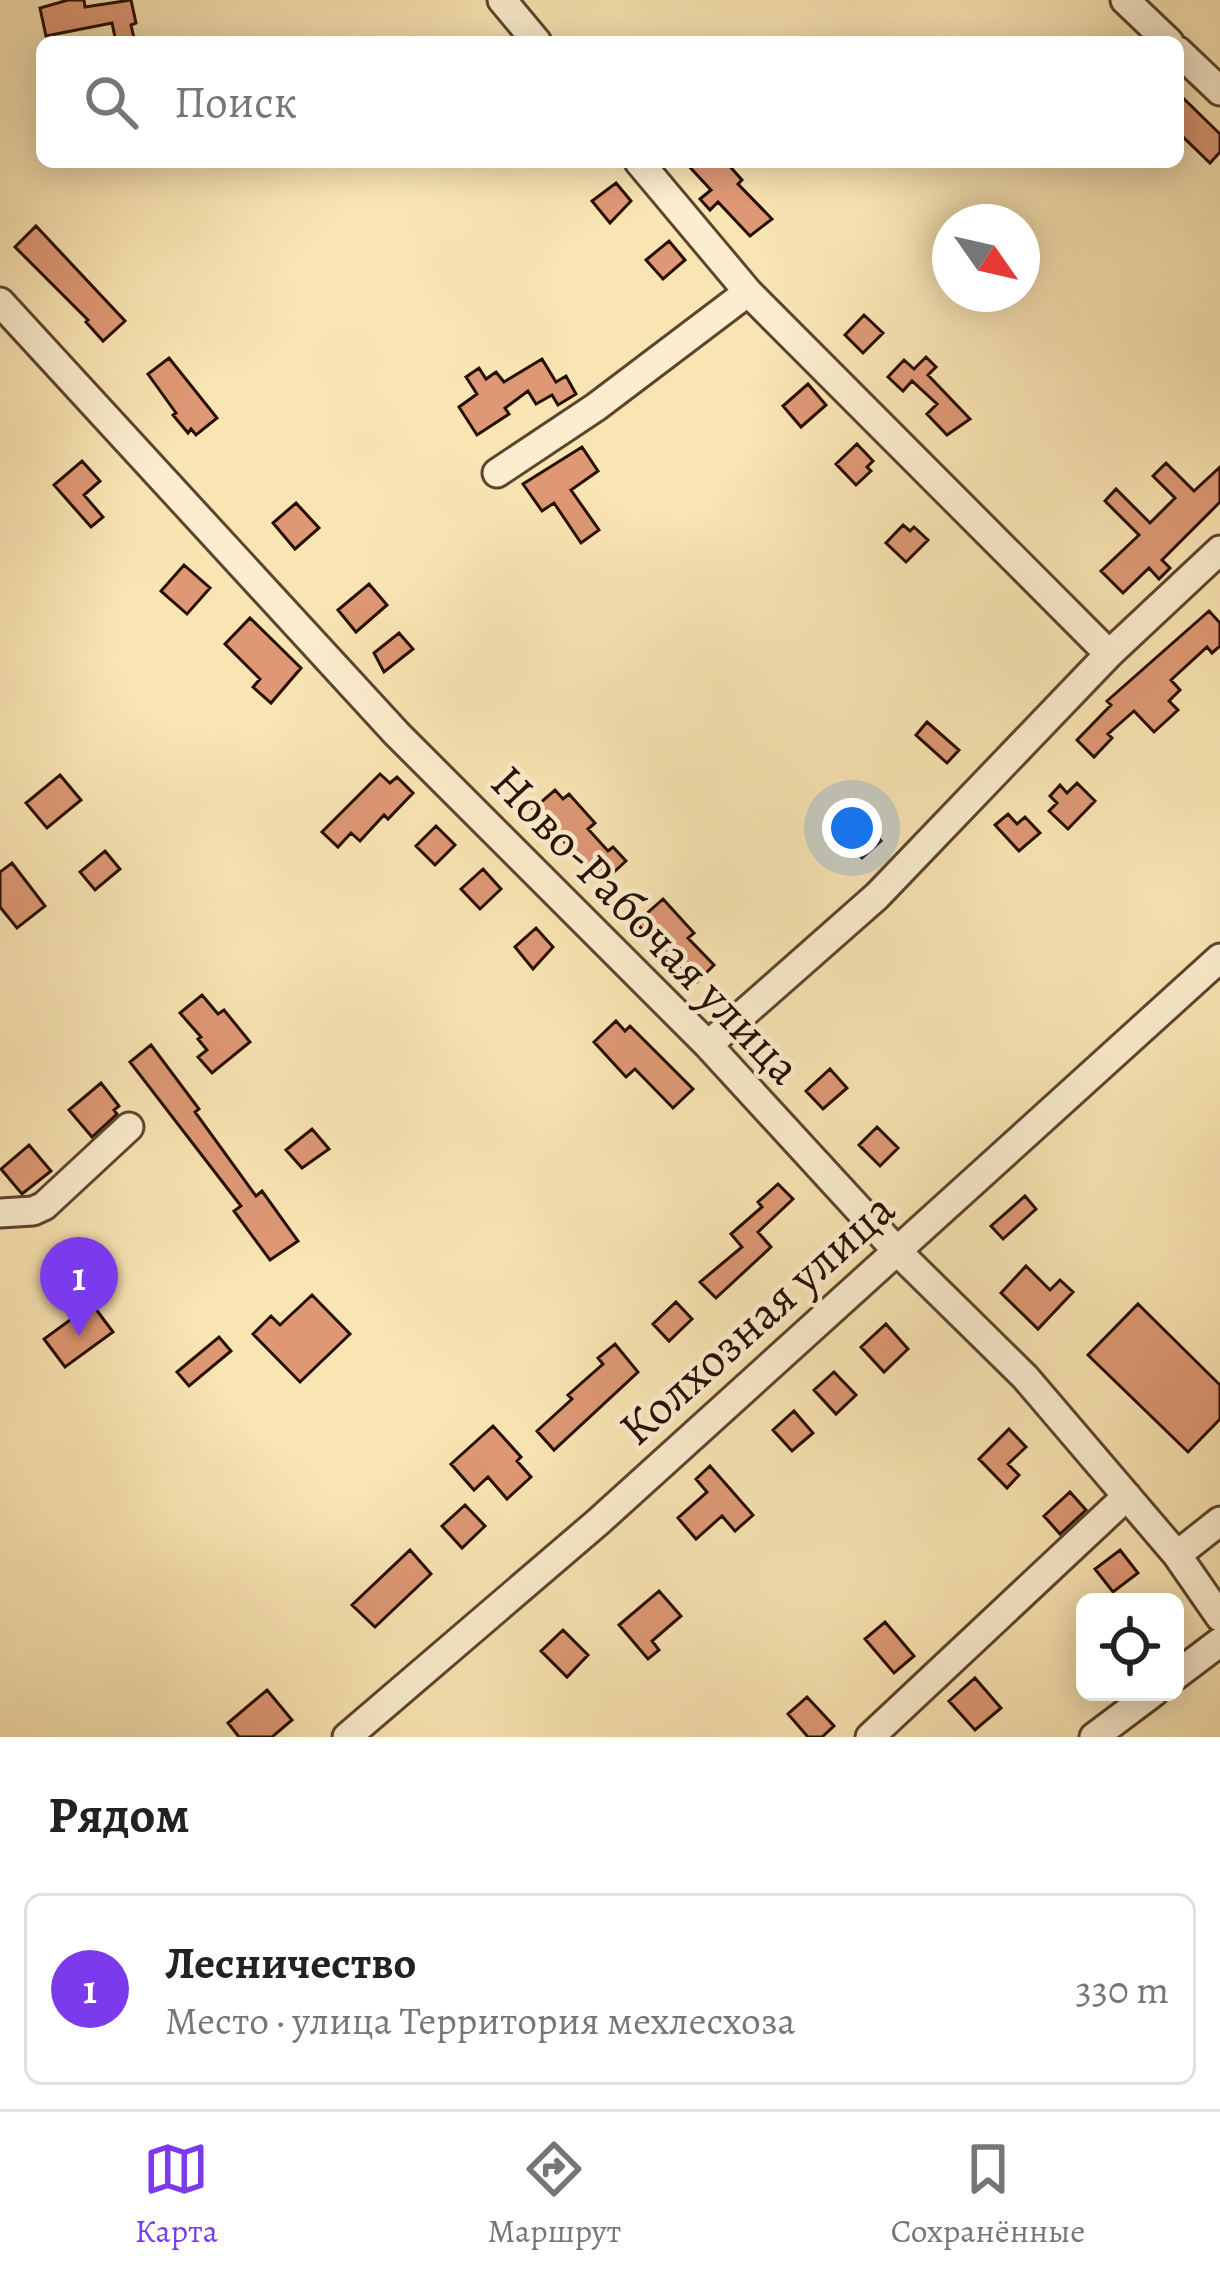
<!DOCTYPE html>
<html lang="ru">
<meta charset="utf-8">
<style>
body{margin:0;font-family:Alegreya,serif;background:#f6f6f6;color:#222}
.controls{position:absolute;right:36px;bottom:36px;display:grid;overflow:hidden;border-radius:18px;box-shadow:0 6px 30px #0003}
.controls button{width:108px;height:108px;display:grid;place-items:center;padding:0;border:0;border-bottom:3px solid #e0e0e0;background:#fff;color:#222;font:60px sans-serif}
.compass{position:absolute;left:932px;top:204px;width:108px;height:108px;border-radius:50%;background:#fff;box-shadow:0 6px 30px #0003;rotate:124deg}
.you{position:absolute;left:852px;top:828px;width:42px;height:42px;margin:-30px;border:9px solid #fff;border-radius:50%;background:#1a73e8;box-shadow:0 0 0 18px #1a73e833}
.badge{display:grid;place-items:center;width:78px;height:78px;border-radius:50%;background:#7c3aed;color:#fff;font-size:39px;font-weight:700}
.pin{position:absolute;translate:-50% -99px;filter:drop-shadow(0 3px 6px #0008)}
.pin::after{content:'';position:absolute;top:63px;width:42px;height:36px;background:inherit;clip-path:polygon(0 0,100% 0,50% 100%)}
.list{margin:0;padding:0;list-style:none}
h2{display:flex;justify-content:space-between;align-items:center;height:156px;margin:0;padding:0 48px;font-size:51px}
h2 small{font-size:39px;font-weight:400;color:#767676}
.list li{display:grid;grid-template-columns:78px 1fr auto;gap:36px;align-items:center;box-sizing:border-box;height:192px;margin:0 24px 24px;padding:0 24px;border:3px solid #e0e0e0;border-radius:18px}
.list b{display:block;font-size:45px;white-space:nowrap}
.list p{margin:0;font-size:39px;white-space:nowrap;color:#767676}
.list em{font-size:39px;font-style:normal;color:#767676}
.icon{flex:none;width:66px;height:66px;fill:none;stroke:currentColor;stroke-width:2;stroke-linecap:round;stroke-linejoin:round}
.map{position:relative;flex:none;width:1220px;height:1737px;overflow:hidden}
.search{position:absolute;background:#fff;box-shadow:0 6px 30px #0003;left:36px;right:36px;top:36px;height:132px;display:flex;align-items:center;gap:30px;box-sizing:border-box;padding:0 42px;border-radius:18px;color:#767676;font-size:45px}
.sheet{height:372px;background:#fff}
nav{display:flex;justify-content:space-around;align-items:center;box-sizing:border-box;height:168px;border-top:3px solid #e0e0e0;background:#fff;font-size:33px;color:#767676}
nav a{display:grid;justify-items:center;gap:6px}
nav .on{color:#7c3aed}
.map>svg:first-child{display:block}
.building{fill:#de9875;stroke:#270f00;stroke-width:3}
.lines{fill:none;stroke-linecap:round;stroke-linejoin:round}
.minor-casing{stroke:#5c442d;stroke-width:33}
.minor{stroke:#fbedce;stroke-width:27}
.labels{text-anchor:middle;stroke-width:9;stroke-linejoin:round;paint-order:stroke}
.street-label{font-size:48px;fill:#270f00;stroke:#fbedce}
</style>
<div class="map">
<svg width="1220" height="1737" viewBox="0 0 1220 1737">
<rect width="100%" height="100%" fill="#f9e4b3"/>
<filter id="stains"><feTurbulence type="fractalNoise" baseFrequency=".00167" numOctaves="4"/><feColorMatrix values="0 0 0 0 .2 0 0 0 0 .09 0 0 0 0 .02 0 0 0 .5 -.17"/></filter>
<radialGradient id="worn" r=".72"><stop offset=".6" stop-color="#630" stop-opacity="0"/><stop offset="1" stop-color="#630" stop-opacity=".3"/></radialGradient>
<!-- building -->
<path class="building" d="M68,0h16l1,7 46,-7 5,23 -5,2 3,13 -18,4 -4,-19 -66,13 -6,-28z
M1178,93l42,41v18l-10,11 -32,-31z
M685,162h41l16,18 -4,4 34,35 -22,17 -32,-34 -8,8 -10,-11 11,-9z
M616,183l15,18 -21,22 -18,-22z
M36,226l89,95 -22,20 -17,-19 2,-2 -73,-73z
M669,241l16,19 -22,19 -17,-19z
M864,315l19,18 -20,20 -18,-18z
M926,357l10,10 -8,8 42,44 -23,16 -20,-21 10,-10 -25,-23 -9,10 -15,-14 16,-17 10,9z
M169,358l48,60 -21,17 -5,-6 -3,4 -15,-18 3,-2 -28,-39z
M542,359l14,23 10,-6 10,18 -18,11 -6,-10 -16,9 -8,-13 -23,17 4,6 -32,21 -18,-28 18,-13 -11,-17 13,-9 7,11 10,-7 8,10z
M808,384l18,21 -25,22 -18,-21z
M857,444l16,17 -6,6 4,4 -15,14 -20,-21z
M582,447l16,24 -27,19 28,40 -18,13 -27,-40 -12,8 -19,-27z
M82,461l18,20 -16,14 19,22 -12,10 -37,-42z
M1166,463l28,28 26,-24v35l-58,58 8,8 -11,11 -10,-11 -26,25 -22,-22 38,-36 -34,-34 11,-12 34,34 25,-25 -22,-22z
M296,503l23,25 -24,21 -22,-26z
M903,525l7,6 4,-4 14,13 -22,22 -20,-19z
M184,565l26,23 -23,26 -26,-23z
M369,584l18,21 -31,27 -18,-22z
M1209,611l11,12v23l-8,7 -5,-6 -36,33 9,10 -11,11 9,9 -24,22 -20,-21 -26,23 4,4 -18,19 -17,-17 34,-35 -4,-4z
M250,618l51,50 -30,35 -18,-16 7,-8 -35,-35z
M399,633l14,16 -29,23 -10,-19z
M927,722l32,28 -12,13 -31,-28z
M380,774l10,9 7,-6 16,16 -25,26 -4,-4 -24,26 -9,-8 -13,14 -16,-15z
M60,775l21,25 -34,28 -21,-25z
M1077,783l18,18 -27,28 -19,-18 8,-8 -7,-7 10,-11 7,8z
M555,790l8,9 6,-5 26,29 -7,6 20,22 5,-4 13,14 -23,21 -70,-73z
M851,807l30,34 -19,17 -31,-34z
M1008,814l9,10 8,-7 15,16 -21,18 -24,-26z
M436,826l19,19 -20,20 -19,-19z
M105,851l15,18 -25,21 -15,-18z
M12,863l33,43 -28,22 -17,-21v-35z
M483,869l18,20 -21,20 -19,-20z
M663,899l31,34 -6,5 26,27 -17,17 -61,-59z
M536,928l17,19 -20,22 -18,-22z
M202,995l16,19 6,-4 26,32 -38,31 -14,-16 9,-7 -9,-11 3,-2 -21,-24z
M616,1021l9,10 5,-5 63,63 -20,19 -38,-39 -9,8 -32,-35z
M151,1045l48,64 -4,3 61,84 6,-5 36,50 -28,19 -36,-49 7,-5 -111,-144z
M830,1069l17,19 -24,21 -17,-18z
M101,1083l18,23 -5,4 3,4 -25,23 -23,-27z
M877,1127l21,21 -18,18 -21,-21z
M312,1129l17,20 -27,19 -16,-18z
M29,1145l22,26 -29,23 -21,-25z
M778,1184l15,15 -35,33 13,15 -55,51 -16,-16 42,-35 -11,-13 31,-27 -4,-5z
M1025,1196l11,13 -33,30 -12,-13z
M1026,1266l24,24 10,-10 13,12 -35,37 -37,-36z
M312,1295l38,39 -50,48 -47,-48 18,-18 9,9z
M676,1302l16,17 -23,22 -16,-17z
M92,1304l21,28 -48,35 -21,-28z
M1138,1304l82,81v34l-32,33 -100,-97z
M886,1324l22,25 -24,23 -23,-25z
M219,1337l12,14 -42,35 -12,-14z
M615,1344l23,28 -84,78 -17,-19 35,-32 -4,-4 35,-31 -5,-6z
M834,1372l22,23 -20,19 -22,-24z
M794,1411l19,22 -21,18 -19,-21z
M493,1426l28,31 -4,4 14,16 -24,22 -19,-22 -14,13 -23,-26z
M1009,1429l17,18 -18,17 11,11 -12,13 -28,-29z
M710,1466l43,49 -18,16 -13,-15 -26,23 -18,-21 29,-26 -11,-13z
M1070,1492l16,18 -26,24 -16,-18z
M465,1505l20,21 -23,22 -20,-22z
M410,1550l21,24 -56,53 -23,-22z
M1120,1550l18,23 -25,19 -18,-23z
M659,1591l22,25 -29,25 7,9 -11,9 -29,-34z
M885,1622l29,34 -20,17 -29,-34z
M563,1630l25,25 -21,22 -26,-26z
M975,1678l26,30 -26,22 -26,-29z
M267,1690l25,30 -20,17h-33l-11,-14z
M807,1697l27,29 -12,11h-14l-20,-23z"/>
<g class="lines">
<defs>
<path id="minor" d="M502,0l35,42
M1125,0l44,42
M1178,51l42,40
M639,162l109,130 361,362
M0,302l397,432 311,311 189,206 128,126 152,178 43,62
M497,473l99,-66 152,-115
M708,1045l169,-149 232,-242 111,-104
M0,1213l33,-2 11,-5 85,-79
M1177,1555l43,-34
M1175,1676l45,-34
M347,1737l251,-215 622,-564
M870,1737l257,-241
M1094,1737l60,-45"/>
</defs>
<!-- minor casing -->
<use href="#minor" class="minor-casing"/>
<!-- minor -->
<use href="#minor" class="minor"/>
</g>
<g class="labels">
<!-- street labels -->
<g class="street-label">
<text transform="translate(647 924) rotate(46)" y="17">Ново-Рабочая улица</text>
<text transform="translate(756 1318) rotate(-42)" y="17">Колхозная улица</text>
</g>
</g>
<rect width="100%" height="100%" filter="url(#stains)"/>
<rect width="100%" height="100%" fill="url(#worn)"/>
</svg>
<div class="controls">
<button><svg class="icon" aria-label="locate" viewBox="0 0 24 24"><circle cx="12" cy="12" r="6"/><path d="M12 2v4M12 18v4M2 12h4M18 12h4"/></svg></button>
</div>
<svg class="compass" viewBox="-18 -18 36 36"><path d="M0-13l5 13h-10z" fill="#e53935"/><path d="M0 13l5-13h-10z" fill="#767676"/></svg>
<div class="you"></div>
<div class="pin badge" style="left:79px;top:1336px">1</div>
<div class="search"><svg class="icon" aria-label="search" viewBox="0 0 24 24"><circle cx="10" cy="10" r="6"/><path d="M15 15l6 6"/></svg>Поиск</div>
</div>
<section class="sheet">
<h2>Рядом<small></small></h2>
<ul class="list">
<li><span class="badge">1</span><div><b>Лесничество</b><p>Место · улица Территория мехлесхоза</p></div><em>330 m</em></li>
</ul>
</section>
<nav>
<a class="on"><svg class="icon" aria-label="map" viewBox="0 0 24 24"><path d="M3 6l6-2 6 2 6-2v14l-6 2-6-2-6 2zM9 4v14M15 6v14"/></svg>Карта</a>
<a><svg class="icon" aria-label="directions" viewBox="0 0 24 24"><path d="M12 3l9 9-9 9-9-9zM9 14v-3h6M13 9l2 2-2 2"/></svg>Маршрут</a>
<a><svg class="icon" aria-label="saved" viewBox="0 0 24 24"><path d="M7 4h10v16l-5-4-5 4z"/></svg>Сохранённые</a>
</nav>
